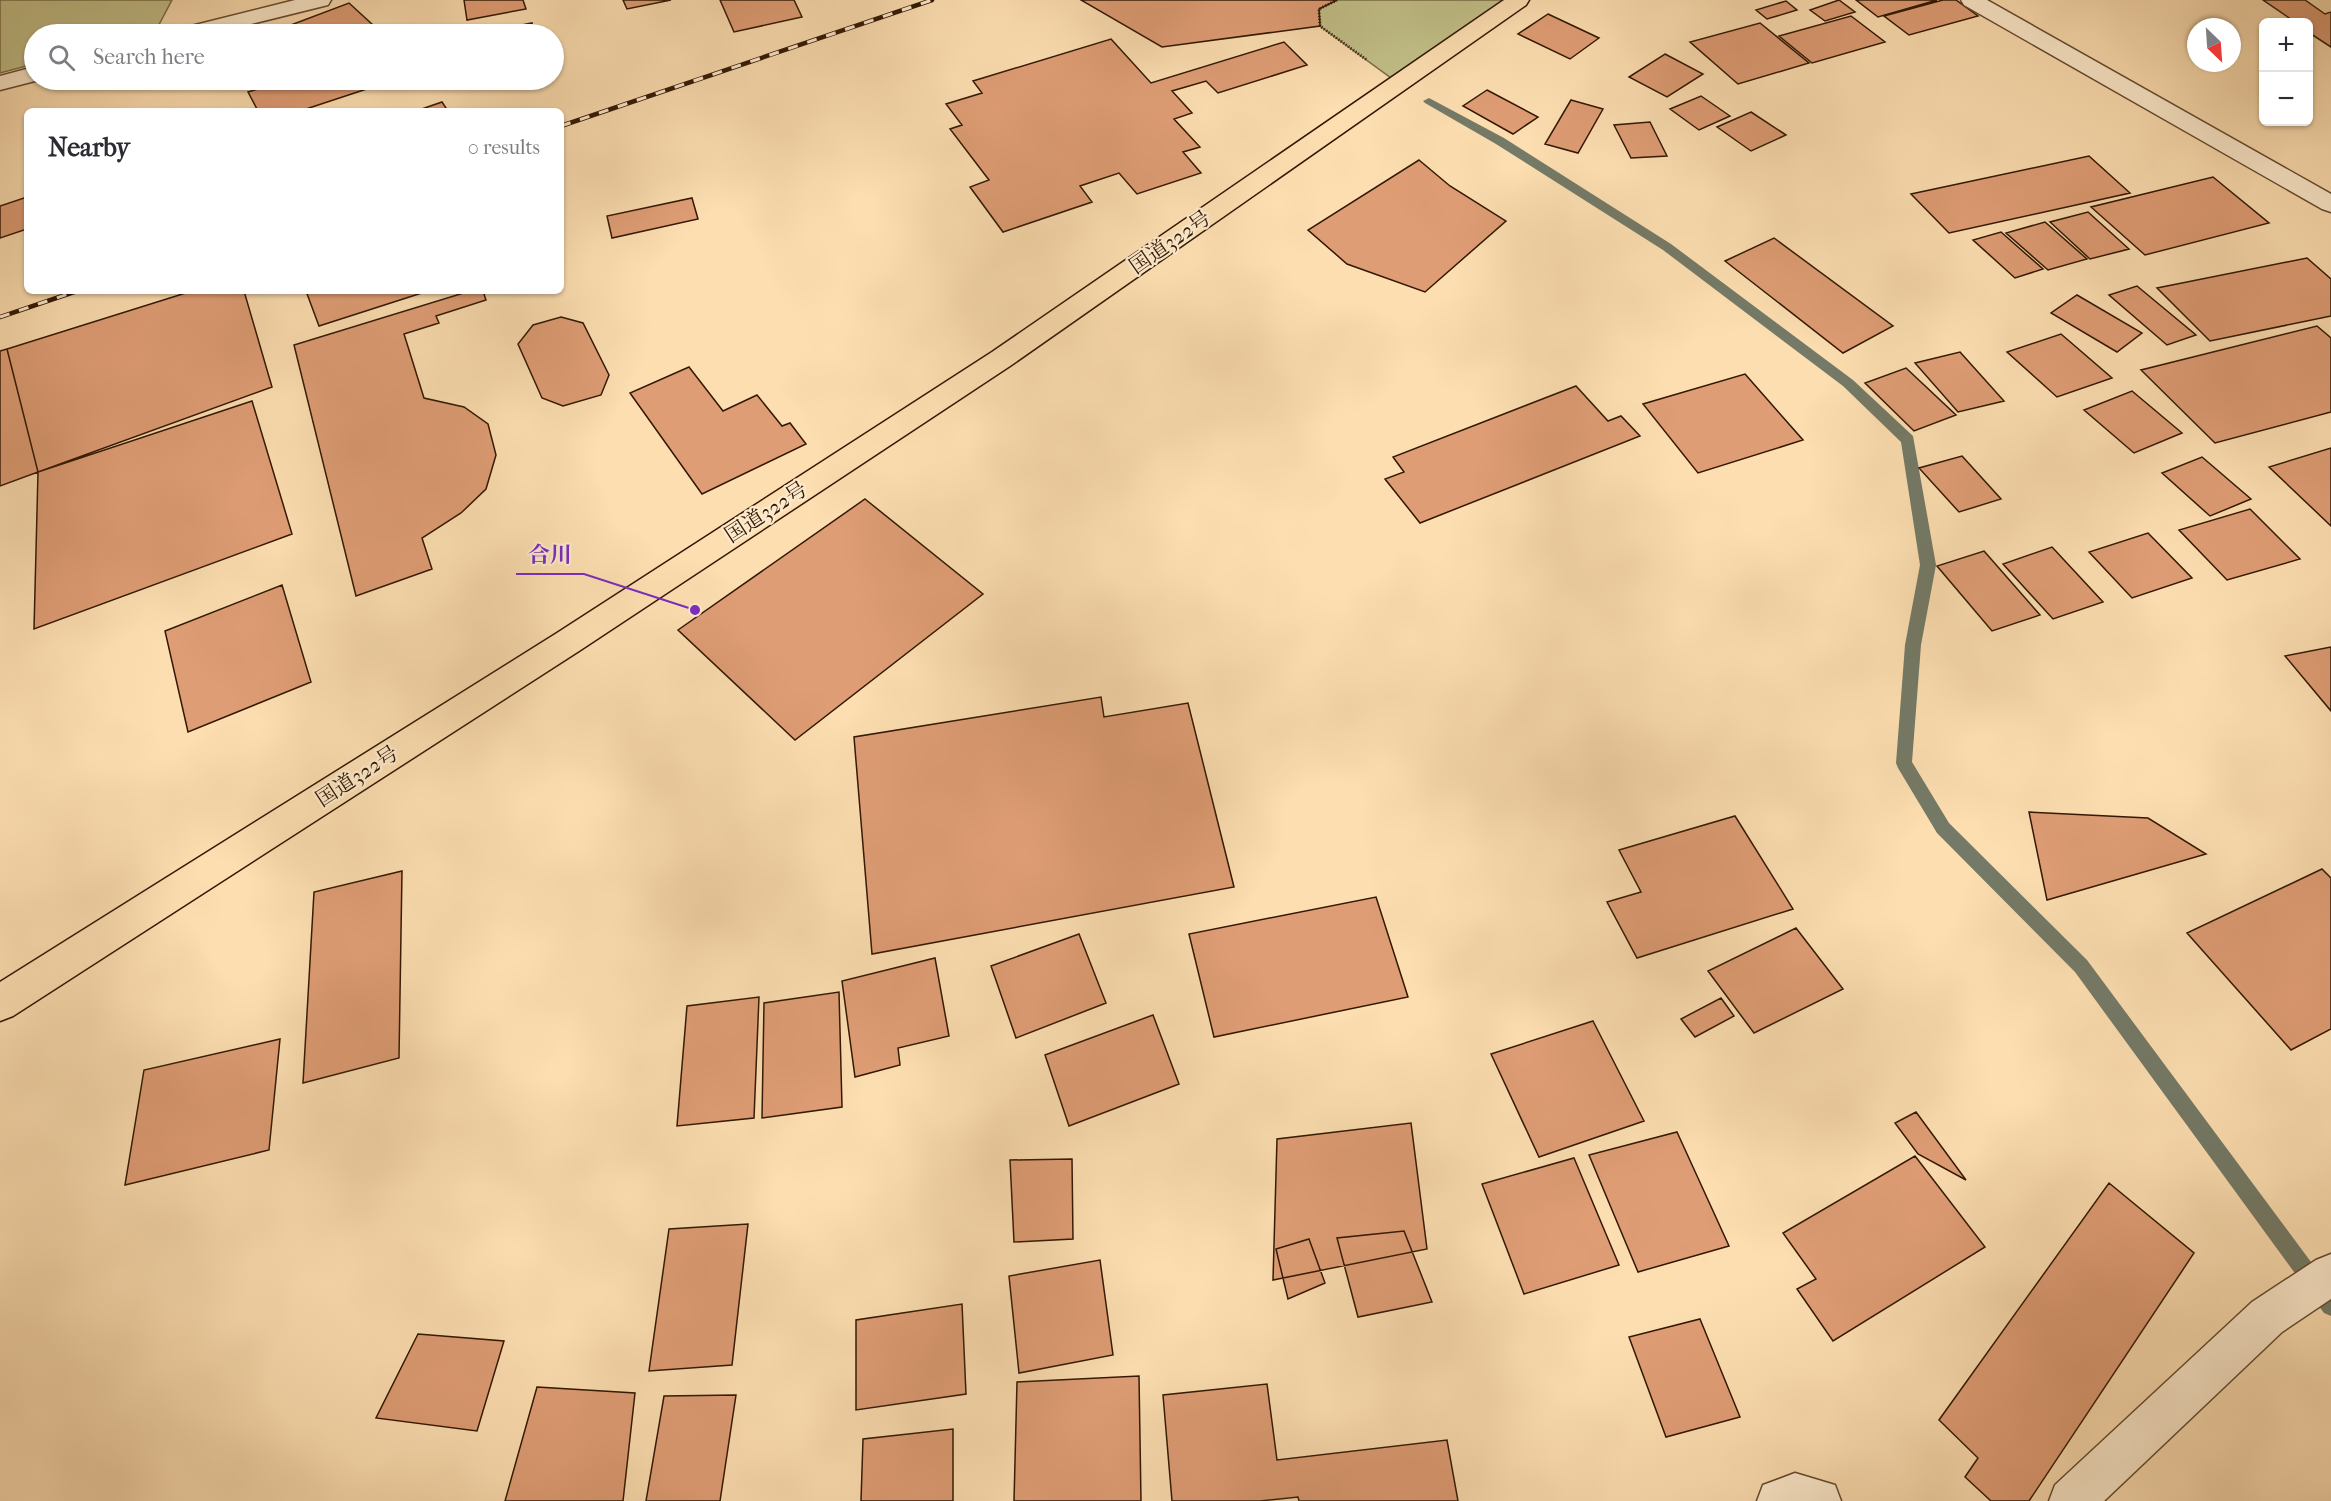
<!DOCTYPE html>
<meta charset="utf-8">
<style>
body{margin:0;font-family:"IM FELL French Canon","Noto Serif JP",serif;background:#f7f7f7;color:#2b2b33}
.controls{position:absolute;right:18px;top:18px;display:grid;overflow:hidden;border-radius:9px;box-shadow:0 2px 4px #0004}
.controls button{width:54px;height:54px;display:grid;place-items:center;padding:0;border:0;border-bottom:2px solid #e1e1e2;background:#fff;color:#2b2b33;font:30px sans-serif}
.compass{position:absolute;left:2187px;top:18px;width:54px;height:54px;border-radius:50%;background:#fff;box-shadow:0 2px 4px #0004;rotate:155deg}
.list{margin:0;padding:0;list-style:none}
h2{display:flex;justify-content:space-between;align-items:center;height:78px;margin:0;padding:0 24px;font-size:26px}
h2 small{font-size:20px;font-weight:400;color:#7c7c81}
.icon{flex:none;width:33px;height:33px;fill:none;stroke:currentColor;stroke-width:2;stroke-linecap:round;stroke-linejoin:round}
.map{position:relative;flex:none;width:2331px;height:1501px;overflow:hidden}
.search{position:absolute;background:#fff;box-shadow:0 2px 4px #0004;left:24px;top:24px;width:540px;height:66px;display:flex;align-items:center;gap:15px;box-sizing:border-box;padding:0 21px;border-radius:33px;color:#7c7c81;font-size:22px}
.panel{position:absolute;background:#fff;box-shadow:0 2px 4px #0004;left:24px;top:108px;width:540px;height:186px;border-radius:9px}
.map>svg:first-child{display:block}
.green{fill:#c2c089;stroke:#7a6c46;stroke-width:1.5}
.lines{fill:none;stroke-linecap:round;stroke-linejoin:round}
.stream{fill:#747a67;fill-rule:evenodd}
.building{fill:#df9d75;stroke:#321804;stroke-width:1.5}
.minor-casing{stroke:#644a2f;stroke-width:3}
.tertiary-casing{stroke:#644a2f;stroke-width:3}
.trunk-casing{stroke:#321804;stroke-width:3}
.path{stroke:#321804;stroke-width:3;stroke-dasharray:1 2;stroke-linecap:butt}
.minor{fill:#fdeacc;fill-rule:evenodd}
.tertiary{fill:#fdeacc;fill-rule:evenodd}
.trunk{fill:#fcdeb1;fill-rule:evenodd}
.rail-casing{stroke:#321804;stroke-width:4.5}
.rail{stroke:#fdeacc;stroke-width:3;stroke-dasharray:10;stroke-linecap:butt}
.labels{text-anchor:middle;stroke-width:4.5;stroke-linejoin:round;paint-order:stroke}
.street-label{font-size:21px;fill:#321804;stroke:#fdeacc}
.leader{fill:none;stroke:#7b2cbf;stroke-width:2}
.callout-dot{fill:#7b2cbf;stroke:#fdeacc;stroke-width:2}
.callout-label{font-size:22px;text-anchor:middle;font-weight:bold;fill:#7b2cbf;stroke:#fdeacc;stroke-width:4.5;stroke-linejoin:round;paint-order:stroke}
</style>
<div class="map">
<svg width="2331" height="1501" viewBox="0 0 2331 1501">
<rect width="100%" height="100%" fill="#fcdeb1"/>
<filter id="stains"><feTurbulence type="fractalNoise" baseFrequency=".00333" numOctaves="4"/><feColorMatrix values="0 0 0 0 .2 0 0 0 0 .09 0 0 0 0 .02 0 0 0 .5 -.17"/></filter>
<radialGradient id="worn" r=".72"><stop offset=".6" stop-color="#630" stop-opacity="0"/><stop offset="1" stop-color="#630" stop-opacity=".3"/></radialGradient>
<!-- green -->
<path class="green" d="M0,0h172l-18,34h-120v30l-34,9z
M1337,0h181l-120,83 -78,-57 -1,-17z"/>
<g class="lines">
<!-- stream -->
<path class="stream" d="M1429,98l75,40 167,106 182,136 60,56 23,129 -15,80 -9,117 37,61 138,137 244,329v27l-7,-3 -249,-341 -138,-139 -39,-65 -2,-5 9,-118 15,-80 -19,-123 -58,-56 -180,-136 -167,-106 -71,-41 -2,-2z"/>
</g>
<!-- building -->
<path class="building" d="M464,0h59l3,9 -59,11z
M623,0h48l-44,9z
M720,0h74l8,17 -68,15z
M1081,0h256l-18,9 1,17 -158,21z
M1839,0l16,12 -30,9 -15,-11z
M1856,0h81l-59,17z
M1943,0h13l22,16 -69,19 -25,-19z
M2263,0h42l20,14 6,-2v35l-23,-15v-10h-13z
M1786,1l11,9 -30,9 -11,-9z
M349,3l25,23 -22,8h-85z
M1548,14l51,24 -29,21 -52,-25z
M1851,16l34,26 -73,21 -33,-27z
M532,23l2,11h-47l-1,-2z
M1760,23l49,40 -71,21 -48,-42z
M1111,39l40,44 133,-41 23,23 -89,28 -12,-12 -34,10 20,22 -18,6 26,28 -17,5 18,21 -64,21 -18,-21 -39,13 12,16 -89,30 -33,-45 19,-7 -39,-51 12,-4 -16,-21 36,-11 -9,-12z
M1665,54l38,20 -36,23 -38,-20z
M287,80h107l-94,31h-42l-10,-19z
M1487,90l51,27 -25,17 -50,-28z
M1701,96l29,20 -31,14 -29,-21z
M1571,100l32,9 -25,44 -33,-9z
M442,102l6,9h-32z
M1751,112l35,23 -35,16 -34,-24z
M1650,122l17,34 -36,2 -17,-33z
M2089,156l41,37 -181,40 -38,-39z
M1419,160l31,26 56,35 -81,71 -78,-28 -39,-34z
M2213,177l56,46 -124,32 -54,-48z
M27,197v32l-27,9v-32z
M692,198l6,21 -86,19 -5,-22z
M2088,212l41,37 -39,10 -40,-37z
M2045,222l42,37 -39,11 -42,-37z
M2001,232l42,37 -28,9 -42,-38z
M1774,238l119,88 -50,27 -118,-92z
M2307,258l24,21v37l-121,25 -53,-53z
M2137,286l59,49 -29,10 -58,-50z
M192,291h52l28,96 -234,85 -31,-123z
M306,291h122l-109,35z
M470,291h13l3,9 -50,16 3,7 -35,11 20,64 40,9 24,17 8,31 -10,34 -25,24 -39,25 10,31 -76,27 -62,-251z
M2077,295l65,38 -25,19 -66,-39z
M561,317l22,6 26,52 -8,20 -38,11 -21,-8 -24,-54 15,-19z
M2317,326l14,12v74l-116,31 -74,-73z
M2061,334l51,44 -55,19 -50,-45z
M7,349l31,123 -38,14v-135z
M1960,352l44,49 -46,11 -43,-49z
M689,367l34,44 34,-16 25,31 8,-3 16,21 -104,50 -72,-101z
M1906,368l50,47 -42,16 -49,-48z
M1745,374l58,66 -105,33 -55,-69z
M1576,386l32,35 13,-5 19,20 -220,87 -35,-44 19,-7 -11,-15z
M2132,391l50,42 -48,20 -50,-43z
M252,401l40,133 -258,95 4,-157z
M2331,448v78l-62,-59z
M1962,456l39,43 -42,13 -40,-44z
M2202,457l49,42 -41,17 -48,-43z
M865,499l118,95 -188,146 -117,-110z
M2250,509l50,50 -73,21 -48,-50z
M2148,533l44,45 -60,20 -43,-46z
M2052,547l51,55 -50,17 -50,-55z
M1984,551l56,64 -48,16 -55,-65z
M282,585l29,97 -123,50 -23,-101z
M2331,647v64l-46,-55z
M1101,697l3,20 84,-14 46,184 -362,67 -18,-217z
M2029,812l119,6 58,36 -159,46z
M1735,816l58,93 -156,49 -30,-56 34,-10 -22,-42z
M2322,869l9,9v151l-40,21 -104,-117z
M402,871l-3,187 -96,25 11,-191z
M1376,897l32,100 -194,40 -25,-103z
M1796,928l47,61 -89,44 -46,-62z
M1079,934l27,69 -90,35 -25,-72z
M935,958l14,78 -51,12 2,17 -45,12 -13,-96z
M839,992l3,115 -80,11 2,-115z
M759,997l-5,121 -77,8 10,-120z
M1721,998l13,18 -39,21 -14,-18z
M1153,1015l26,69 -110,42 -24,-71z
M1593,1021l51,100 -105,36 -48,-103z
M280,1039l-11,111 -144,35 19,-115z
M1916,1112l50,68 -48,-26 -23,-31z
M1411,1123l16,126 -154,31 4,-141z
M1677,1132l52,114 -91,26 -49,-117z
M1915,1156l70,91 -152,94 -36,-52 19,-10 -33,-46z
M1574,1158l45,107 -95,29 -42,-110z
M1072,1159l1,80 -59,3 -4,-82z
M2109,1183l85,70 -165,248h-38l-26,-24 13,-19 -39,-38z
M748,1224l-16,141 -83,6 20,-142z
M1404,1231l28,71 -74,15 -21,-79z
M1309,1239l16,44 -37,16 -12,-50z
M1100,1260l13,95 -94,18 -10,-97z
M962,1304l4,90 -110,16v-90z
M1700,1319l40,98 -74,20 -37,-100z
M418,1334l86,7 -27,90 -101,-13z
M1139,1376l2,125h-127l3,-119z
M1267,1384l10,76 170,-20 11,61h-159l-1,-4 -38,4h-88l-9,-106z
M537,1387l98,6 -12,108h-118z
M736,1395l-16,106h-74l18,-105z
M953,1429v72h-92l2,-62z"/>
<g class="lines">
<defs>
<path id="minor" d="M1961,0h26l344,194v18l-9,-3 -358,-204z
M2331,1254v45l-49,33 -178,169h-55l6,-16 197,-183 64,-42z
M1795,1473l40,12 6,16h-84l6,-16z"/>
<path id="tertiary" d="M295,0h36l-3,5 -117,29h-35l3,-5z
M34,67v13h5l-39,10v-14z"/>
<path id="trunk" d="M1504,0h25l-3,5 -516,361 -431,285 -566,365 -13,5v-39l557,-349 435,-281z"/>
</defs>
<!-- minor casing -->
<use href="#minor" class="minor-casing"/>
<!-- tertiary casing -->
<use href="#tertiary" class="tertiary-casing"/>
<!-- trunk casing -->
<use href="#trunk" class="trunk-casing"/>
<!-- path -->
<path class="path" d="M1337,0l-18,9 1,17 47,34"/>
<!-- minor -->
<use href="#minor" class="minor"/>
<!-- tertiary -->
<use href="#tertiary" class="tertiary"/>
<!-- trunk -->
<use href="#trunk" class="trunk"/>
<defs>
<path id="rail" d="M561,126l371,-126
M0,317l77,-26"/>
</defs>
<!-- rail casing -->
<use href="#rail" class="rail-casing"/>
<!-- rail -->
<use href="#rail" class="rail"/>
</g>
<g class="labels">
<!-- street labels -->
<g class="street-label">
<text transform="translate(1170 242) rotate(-35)" y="7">国道322号</text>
<text transform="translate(766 512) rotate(-33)" y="7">国道322号</text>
<text transform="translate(357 776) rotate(-33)" y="7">国道322号</text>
</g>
</g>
<!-- callouts -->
<path class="leader" d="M695 610L584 574H516"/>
<circle class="callout-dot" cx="695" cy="610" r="6"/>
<g class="callout-label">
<text x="550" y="562">合川</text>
</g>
<rect width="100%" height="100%" filter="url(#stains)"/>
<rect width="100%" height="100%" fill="url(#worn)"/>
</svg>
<div class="controls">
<button>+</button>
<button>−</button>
</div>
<svg class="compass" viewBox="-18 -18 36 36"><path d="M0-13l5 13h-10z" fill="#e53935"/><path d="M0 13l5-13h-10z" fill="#7c7c81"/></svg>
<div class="search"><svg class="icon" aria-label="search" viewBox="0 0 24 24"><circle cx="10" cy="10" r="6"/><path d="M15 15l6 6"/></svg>Search here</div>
<section class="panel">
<h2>Nearby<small>0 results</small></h2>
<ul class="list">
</ul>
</section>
</div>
